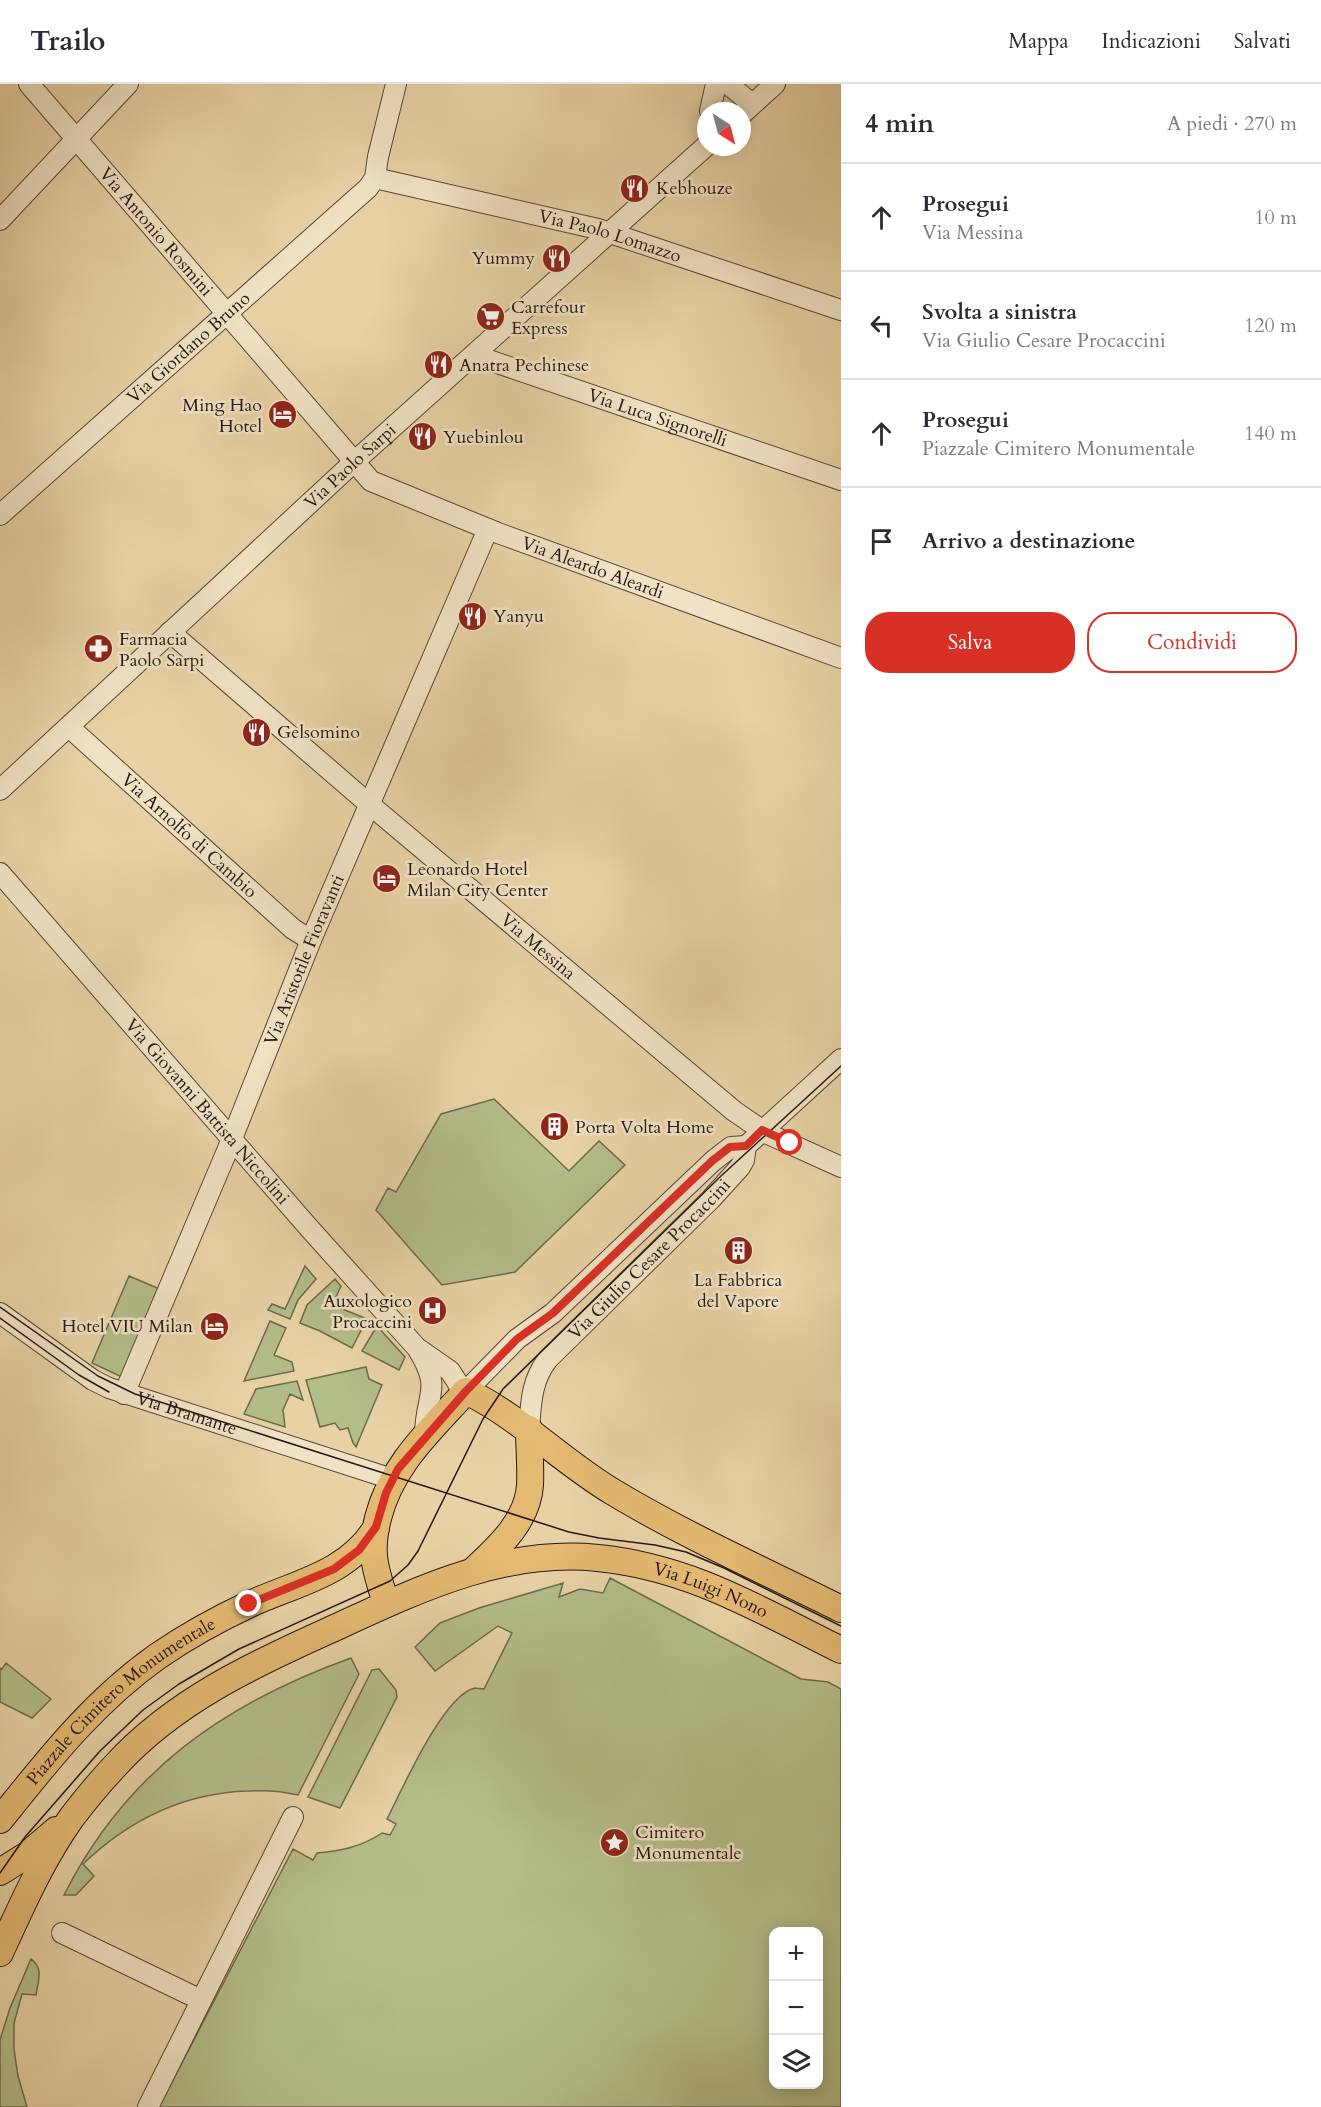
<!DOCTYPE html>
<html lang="it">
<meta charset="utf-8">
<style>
body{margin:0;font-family:Cardo,serif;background:#f7f7f7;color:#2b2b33}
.controls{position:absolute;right:18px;bottom:18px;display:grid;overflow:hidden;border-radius:12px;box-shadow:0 3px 15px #0003}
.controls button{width:54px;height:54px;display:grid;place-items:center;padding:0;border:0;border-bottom:2px solid #e1e1e2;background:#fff;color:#2b2b33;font:30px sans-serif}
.compass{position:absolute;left:697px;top:18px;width:54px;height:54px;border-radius:50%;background:#fff;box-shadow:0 3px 15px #0003;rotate:144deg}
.stop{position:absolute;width:18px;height:18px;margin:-14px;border:4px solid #d93025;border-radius:50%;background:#fff}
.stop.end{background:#d93025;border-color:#fff;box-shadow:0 2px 6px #0008}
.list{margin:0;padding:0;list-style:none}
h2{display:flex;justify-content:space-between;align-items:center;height:78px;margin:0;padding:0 24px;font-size:26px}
h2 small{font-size:20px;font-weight:400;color:#7c7c81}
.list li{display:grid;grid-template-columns:39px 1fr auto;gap:18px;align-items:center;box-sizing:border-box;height:108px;padding:0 24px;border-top:2px solid #e1e1e2}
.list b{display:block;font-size:22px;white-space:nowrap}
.list p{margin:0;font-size:20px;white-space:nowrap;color:#7c7c81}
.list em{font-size:20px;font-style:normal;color:#7c7c81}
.actions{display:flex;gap:12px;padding:18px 24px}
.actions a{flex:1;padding:14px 0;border:2px solid #d93025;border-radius:24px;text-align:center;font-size:21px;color:#d93025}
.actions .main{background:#d93025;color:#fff}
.icon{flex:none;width:33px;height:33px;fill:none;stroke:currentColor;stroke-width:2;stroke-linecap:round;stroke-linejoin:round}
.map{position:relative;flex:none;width:841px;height:2023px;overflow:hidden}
header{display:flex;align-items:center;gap:36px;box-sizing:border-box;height:84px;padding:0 30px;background:#fff;border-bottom:2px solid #e1e1e2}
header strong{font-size:28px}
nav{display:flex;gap:33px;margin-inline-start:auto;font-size:21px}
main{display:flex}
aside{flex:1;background:#fff}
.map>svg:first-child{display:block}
.green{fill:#b3bd89;stroke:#6d6a4e;stroke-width:1.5;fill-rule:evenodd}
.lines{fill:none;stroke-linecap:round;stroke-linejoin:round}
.minor-casing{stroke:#574637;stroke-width:22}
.major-casing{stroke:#271812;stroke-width:28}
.minor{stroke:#f0e2c4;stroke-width:20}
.major{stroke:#e4b972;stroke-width:26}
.tram{stroke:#271812;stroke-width:1.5}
.route{stroke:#d93025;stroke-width:8}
.labels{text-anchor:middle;stroke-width:5;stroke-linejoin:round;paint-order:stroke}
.poi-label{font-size:18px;fill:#271812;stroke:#f0e2c4;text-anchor:start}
.street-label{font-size:18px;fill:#271812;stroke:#f0e2c4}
</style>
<header>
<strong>Trailo</strong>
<nav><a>Mappa</a><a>Indicazioni</a><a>Salvati</a></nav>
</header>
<main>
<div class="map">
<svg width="841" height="2023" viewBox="0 0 841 2023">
<rect width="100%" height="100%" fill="#e8d2a5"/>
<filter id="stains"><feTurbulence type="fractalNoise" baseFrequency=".00333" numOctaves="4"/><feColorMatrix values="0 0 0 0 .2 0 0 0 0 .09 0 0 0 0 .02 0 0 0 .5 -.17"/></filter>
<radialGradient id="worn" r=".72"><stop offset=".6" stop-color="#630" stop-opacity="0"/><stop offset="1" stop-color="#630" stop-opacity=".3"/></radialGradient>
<!-- green -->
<path class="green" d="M494,1015l75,72 30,-30 26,24 -110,107 -73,13 -66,-75 12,-22 8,4 45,-78z
M305,1182l11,13 -18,21 -8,19 -22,-9 4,-6 13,5z
M129,1192l33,14 -38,88 -32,-15z
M335,1195l6,7 -6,13 2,2 -2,5 32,13 -15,29 -32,-17 -20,-8 7,-18z
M270,1237l16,7 -12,27 18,7 2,9 -50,10z
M377,1242l28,31 -6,13 -37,-19z
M366,1283l3,12 13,6 -26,62 -3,-4 -5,-15 -8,2 -5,-7 -15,4 -14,-47z
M297,1297l6,19 -13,-6 -7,16 2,17 -41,-13 12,-25z
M610,1494l191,101 27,3 13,7v418h-682l134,-258 20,11 4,-7c24,-2 44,-6 65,-20l8,2 6,-11 -9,-5c15,-29 56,-124 88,-131 3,0 6,1 9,1l28,-56 -14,-7 -63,45 -20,-24 25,-24 39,-15 84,-25 -4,14 21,-8 23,4zM774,1848h44v152h-44z
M351,1574l8,16 -61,121c-16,-4 -33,-5 -50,-4 -65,2 -118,28 -165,73l11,12 -18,19h-12c62,-123 159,-191 287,-237z
M6,1579l45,36 -19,19 -32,-16v-34l2,1z
M379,1585l17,21 1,7 -57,111 -32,-11 64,-127z
M31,1875c13,9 7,22 5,36l-14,-1 -8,29v26l4,27 9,31h-27v-67l10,-32z"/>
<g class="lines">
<defs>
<g id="minor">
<path id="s1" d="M29,0l342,397 127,52 343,125"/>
<path d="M728,0l24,20"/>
<path d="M710,27l6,-27"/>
<path d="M742,30l33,-30"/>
<path id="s2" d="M375,94l223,51 243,81"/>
<path d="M0,136l128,-136"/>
<path id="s3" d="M474,271l367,125"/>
<path id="s4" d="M0,431l368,-327 7,-10 3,-21 18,-73"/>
<path id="s5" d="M170,548l192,166 372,313 32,22 75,34"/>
<path id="s6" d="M69,643l224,202 18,11"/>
<path id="s7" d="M0,706l354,-328 352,-316"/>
<path id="s8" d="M0,789l310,356 107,119c27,43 8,45 8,88"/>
<path id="s9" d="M0,1229l93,67 16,8 283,91"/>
<path d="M420,1266l30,21 9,14 7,6 51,-52 36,-26 160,-152 18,-14 15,-1"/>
<path id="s10" d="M124,1310l103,-243 84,-211 177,-411"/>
<path id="s11" d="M529,1345c2,-26 2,-48 19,-70l163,-160 29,-32 4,-7 2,-14 95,-87"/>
<path d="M62,1849l139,67"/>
<path d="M148,2023l145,-290"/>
</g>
<g id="major">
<path d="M475,1485c24,-22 53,-49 55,-84 1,-18 -1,-37 -1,-56"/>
<path d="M386,1520c-4,-16 -11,-32 -12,-49 -1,-12 1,-25 4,-37 14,-54 52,-87 88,-127 54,26 95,70 147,101 73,44 152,79 228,117"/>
<path id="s12" d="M0,1736c48,-60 94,-119 158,-164 29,-20 60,-37 92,-52 46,-21 98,-30 126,-76"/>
<path d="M0,1788l27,-17 29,-25"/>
<path id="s13" d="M0,1869c21,-46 42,-94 72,-136 13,-17 28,-35 43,-51 58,-64 137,-101 215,-136 85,-39 172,-82 268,-72 92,9 162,52 243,92"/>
</g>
</defs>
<!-- minor casing -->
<use href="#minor" class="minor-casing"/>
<!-- major casing -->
<use href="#major" class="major-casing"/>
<!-- minor -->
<use href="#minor" class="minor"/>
<!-- major -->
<use href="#major" class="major"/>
<!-- tram -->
<path class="tram" d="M0,1223l98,69 37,18 434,138 30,6 56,7 31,7 38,16 117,58
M0,1234l79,57 30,17
M0,1789l25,-36 75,-86 43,-41 36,-26 60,-35 151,-68 18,-16 10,-14 65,-132 20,-30 218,-213 120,-110"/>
</g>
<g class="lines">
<!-- route -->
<path class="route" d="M249,1520l85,-35 25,-19 17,-23 10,-34 12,-24 68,-78 51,-52 36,-26 159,-152 18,-14 16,-1 16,-16 28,13"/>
</g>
<!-- icons -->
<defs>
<symbol id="restaurant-disc" viewBox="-11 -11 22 22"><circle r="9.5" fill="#8f2418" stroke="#f0e2c4"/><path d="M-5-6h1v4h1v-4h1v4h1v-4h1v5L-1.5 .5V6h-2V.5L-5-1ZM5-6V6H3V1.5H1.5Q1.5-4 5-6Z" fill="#fff"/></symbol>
<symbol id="supermarket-disc" viewBox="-11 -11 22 22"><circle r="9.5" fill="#8f2418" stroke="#f0e2c4"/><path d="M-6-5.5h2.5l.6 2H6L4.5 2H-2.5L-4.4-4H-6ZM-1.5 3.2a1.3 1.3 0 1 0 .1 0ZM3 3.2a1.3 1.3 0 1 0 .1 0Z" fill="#fff"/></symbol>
<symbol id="hotel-disc" viewBox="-11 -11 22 22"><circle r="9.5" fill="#8f2418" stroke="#f0e2c4"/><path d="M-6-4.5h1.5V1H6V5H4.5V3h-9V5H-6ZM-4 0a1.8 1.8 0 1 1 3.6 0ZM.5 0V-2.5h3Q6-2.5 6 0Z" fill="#fff"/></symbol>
<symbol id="pharmacy-disc" viewBox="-11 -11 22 22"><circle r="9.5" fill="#8f2418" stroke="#f0e2c4"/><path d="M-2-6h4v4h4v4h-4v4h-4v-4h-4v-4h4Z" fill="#fff"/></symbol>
<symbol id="building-disc" viewBox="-11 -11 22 22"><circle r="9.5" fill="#8f2418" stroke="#f0e2c4"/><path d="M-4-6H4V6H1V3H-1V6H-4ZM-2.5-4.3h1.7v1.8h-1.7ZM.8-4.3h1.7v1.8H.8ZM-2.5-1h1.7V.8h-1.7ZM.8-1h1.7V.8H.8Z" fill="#fff"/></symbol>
<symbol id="hospital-disc" viewBox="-11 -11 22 22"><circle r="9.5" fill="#8f2418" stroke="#f0e2c4"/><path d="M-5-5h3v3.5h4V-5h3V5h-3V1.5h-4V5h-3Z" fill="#fff"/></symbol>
<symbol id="sight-disc" viewBox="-11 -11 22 22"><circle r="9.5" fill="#8f2418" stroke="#f0e2c4"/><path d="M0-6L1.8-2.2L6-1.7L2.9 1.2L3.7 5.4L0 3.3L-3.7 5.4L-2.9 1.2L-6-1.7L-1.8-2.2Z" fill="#fff"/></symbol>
</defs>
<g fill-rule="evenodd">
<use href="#restaurant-disc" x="618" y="88" width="33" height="33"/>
<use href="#restaurant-disc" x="540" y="158" width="33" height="33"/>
<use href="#supermarket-disc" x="474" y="216" width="33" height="33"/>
<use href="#restaurant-disc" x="422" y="264" width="33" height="33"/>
<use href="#hotel-disc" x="266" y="314" width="33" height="33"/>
<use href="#restaurant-disc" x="406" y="336" width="33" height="33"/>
<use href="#restaurant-disc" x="456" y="516" width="33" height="33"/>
<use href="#pharmacy-disc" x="82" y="548" width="33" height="33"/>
<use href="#restaurant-disc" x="240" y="632" width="33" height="33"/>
<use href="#hotel-disc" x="370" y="778" width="33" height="33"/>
<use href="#building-disc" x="538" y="1026" width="33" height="33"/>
<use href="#building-disc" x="722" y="1150" width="33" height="33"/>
<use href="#hospital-disc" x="416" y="1210" width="33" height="33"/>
<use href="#hotel-disc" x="198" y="1226" width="33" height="33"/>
<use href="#sight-disc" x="598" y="1742" width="33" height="33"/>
</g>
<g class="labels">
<!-- poi labels -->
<g class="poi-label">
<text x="656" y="110">Kebhouze</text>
<text x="535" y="180" text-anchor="end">Yummy</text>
<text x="511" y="229">Carrefour<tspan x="511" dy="21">Express</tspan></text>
<text x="459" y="287">Anatra Pechinese</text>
<text x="262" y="327" text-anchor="end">Ming Hao<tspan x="262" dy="21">Hotel</tspan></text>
<text x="443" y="359">Yuebinlou</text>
<text x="493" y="538">Yanyu</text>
<text x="119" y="561">Farmacia<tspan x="119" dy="21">Paolo Sarpi</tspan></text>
<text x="277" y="654">Gelsomino</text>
<text x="407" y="791">Leonardo Hotel<tspan x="407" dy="21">Milan City Center</tspan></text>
<text x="575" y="1049">Porta Volta Home</text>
<text x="738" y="1202" text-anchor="middle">La Fabbrica<tspan x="738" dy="21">del Vapore</tspan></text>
<text x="412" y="1223" text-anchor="end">Auxologico<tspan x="412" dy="21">Procaccini</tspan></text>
<text x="193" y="1248" text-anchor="end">Hotel VIU Milan</text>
<text x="635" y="1754">Cimitero<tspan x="635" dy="21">Monumentale</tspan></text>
</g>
<!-- street labels -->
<g class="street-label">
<text dy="6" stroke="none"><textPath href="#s1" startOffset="195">Via Antonio Rosmini</textPath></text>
<text dy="6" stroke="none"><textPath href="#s2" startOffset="242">Via Paolo Lomazzo</textPath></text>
<text dy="6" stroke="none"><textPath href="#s4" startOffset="252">Via Giordano Bruno</textPath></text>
<text dy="6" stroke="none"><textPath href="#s3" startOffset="194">Via Luca Signorelli</textPath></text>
<text dy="6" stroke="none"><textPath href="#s7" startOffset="477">Via Paolo Sarpi</textPath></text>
<text dy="6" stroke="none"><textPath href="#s1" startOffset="762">Via Aleardo Aleardi</textPath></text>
<text dy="6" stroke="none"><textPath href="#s6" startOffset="162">Via Arnolfo di Cambio</textPath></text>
<text dy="6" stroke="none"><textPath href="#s5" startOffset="484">Via Messina</textPath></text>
<text dy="6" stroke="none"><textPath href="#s10" startOffset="470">Via Aristotile Fioravanti</textPath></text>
<text dy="6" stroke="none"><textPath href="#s8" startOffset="316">Via Giovanni Battista Niccolini</textPath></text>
<text dy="6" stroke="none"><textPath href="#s11" startOffset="216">Via Giulio Cesare Procaccini</textPath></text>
<text dy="6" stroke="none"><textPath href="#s9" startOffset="214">Via Bramante</textPath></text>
<text dy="6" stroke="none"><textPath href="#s13" startOffset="876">Via Luigi Nono</textPath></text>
<text dy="6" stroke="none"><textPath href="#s12" startOffset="171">Piazzale Cimitero Monumentale</textPath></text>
</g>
</g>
<rect width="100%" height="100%" filter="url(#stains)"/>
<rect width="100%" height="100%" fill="url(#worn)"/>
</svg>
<div class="controls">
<button>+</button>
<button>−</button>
<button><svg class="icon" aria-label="layers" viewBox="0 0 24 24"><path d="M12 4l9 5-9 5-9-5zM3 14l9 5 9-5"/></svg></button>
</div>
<svg class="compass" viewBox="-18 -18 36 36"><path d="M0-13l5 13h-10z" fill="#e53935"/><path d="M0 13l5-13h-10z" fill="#7c7c81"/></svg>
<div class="stop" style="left:790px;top:1059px"></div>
<div class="stop end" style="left:249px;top:1520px"></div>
</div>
<aside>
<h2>4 min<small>A piedi · 270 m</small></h2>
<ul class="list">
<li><svg class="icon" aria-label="ahead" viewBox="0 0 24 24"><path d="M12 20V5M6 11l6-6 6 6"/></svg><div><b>Prosegui</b><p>Via Messina</p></div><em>10 m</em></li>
<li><svg class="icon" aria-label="left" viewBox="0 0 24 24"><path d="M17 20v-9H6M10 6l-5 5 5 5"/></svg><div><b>Svolta a sinistra</b><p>Via Giulio Cesare Procaccini</p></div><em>120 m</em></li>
<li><svg class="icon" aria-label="ahead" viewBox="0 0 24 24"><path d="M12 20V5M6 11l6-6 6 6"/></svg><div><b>Prosegui</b><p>Piazzale Cimitero Monumentale</p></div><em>140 m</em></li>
<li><svg class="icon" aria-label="arrive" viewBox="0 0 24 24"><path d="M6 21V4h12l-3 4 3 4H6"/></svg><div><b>Arrivo a destinazione</b></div></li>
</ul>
<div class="actions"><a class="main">Salva</a><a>Condividi</a></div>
</aside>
</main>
